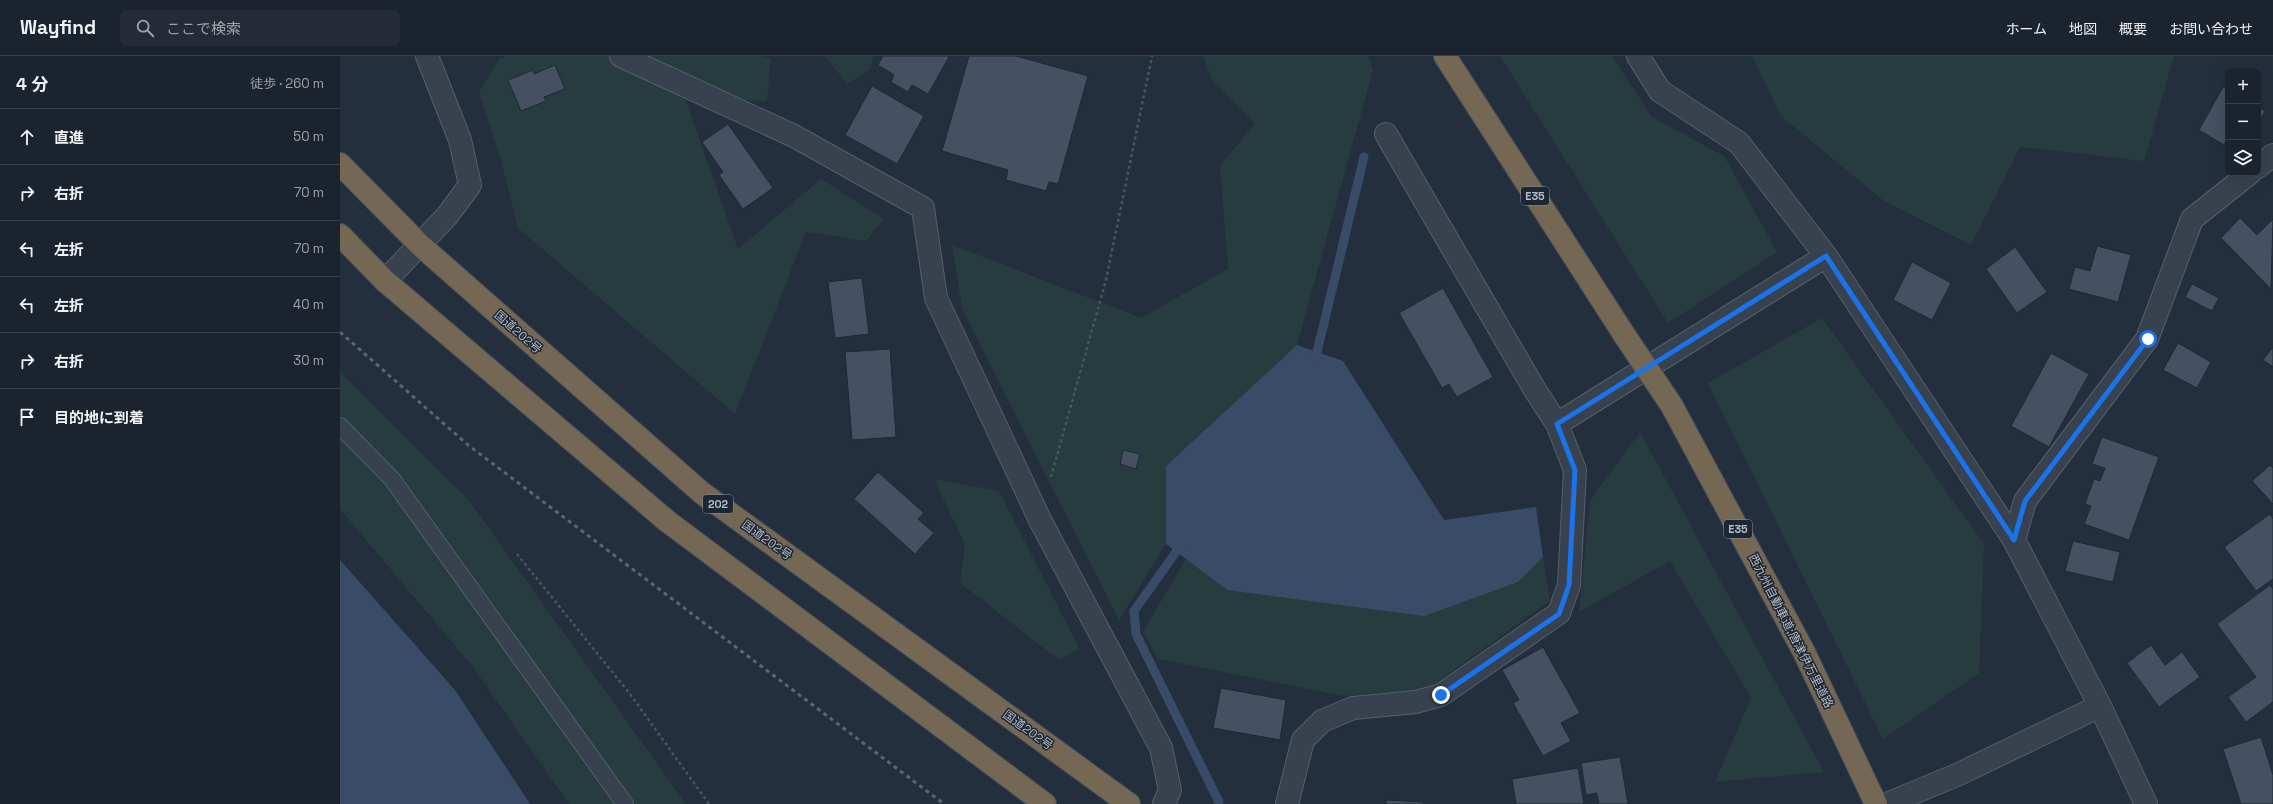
<!DOCTYPE html>
<html lang="ja">
<meta charset="utf-8">
<style>
body{margin:0;font-family:"Space Grotesk","Noto Sans JP",sans-serif;background:#242b36;color:#f1f3f6}
.controls{position:absolute;right:12px;top:12px;display:grid;overflow:hidden;border-radius:8px;box-shadow:0 4px 16px #0002}
.controls button{width:36px;height:36px;display:grid;place-items:center;padding:0;border:0;border-bottom:1px solid #39404a;background:#1b232e;color:#f1f3f6;font:20px sans-serif}
.stop{position:absolute;width:12px;height:12px;margin:-9px;border:3px solid #1a73e8;border-radius:50%;background:#fff}
.stop.end{background:#1a73e8;border-color:#fff;box-shadow:0 1px 4px #0008}
.list{margin:0;padding:0;list-style:none}
h2{display:flex;justify-content:space-between;align-items:center;height:52px;margin:0;padding:0 16px;font-size:17px}
h2 small{font-size:13px;font-weight:400;color:#a0a4aa}
.list li{display:grid;grid-template-columns:26px 1fr auto;gap:12px;align-items:center;box-sizing:border-box;height:56px;padding:0 16px;border-top:1px solid #39404a}
.list b{display:block;font-size:15px;white-space:nowrap}
.list em{font-size:13px;font-style:normal;color:#a0a4aa}
.icon{flex:none;width:22px;height:22px;fill:none;stroke:currentColor;stroke-width:2;stroke-linecap:round;stroke-linejoin:round}
.map{position:relative;flex:none;width:1933px;height:748px;overflow:hidden}
header{display:flex;align-items:center;gap:24px;box-sizing:border-box;height:56px;padding:0 20px;background:#1b232e;border-bottom:1px solid #39404a}
header strong{font-size:19px}
nav{display:flex;gap:22px;margin-inline-start:auto;font-size:14px}
.search{width:280px;height:36px;background:#242b36;display:flex;align-items:center;gap:10px;box-sizing:border-box;padding:0 14px;border-radius:8px;color:#a0a4aa;font-size:15px}
main{display:flex}
aside{flex:1;background:#1b232e}
.map>svg:first-child{display:block}
.green{fill:#263c3f}
.water{fill:#394c67}
.lines{fill:none;stroke-linecap:round;stroke-linejoin:round}
.stream{stroke:#394c67;stroke-width:9}
.building{fill:#455162;stroke:#1f2835}
.lane-casing{stroke:#565f6c;stroke-width:18}
.street-casing{stroke:#565f6c;stroke-width:24}
.highway-casing{stroke:#434c59;stroke-width:24}
.path{stroke:#44595c;stroke-width:2.5;stroke-dasharray:3 3;stroke-linecap:butt}
.lane{stroke:#38414e;stroke-width:16}
.street{stroke:#38414e;stroke-width:22}
.highway{stroke:#746855;stroke-width:22}
.rail{stroke:#5a6575;stroke-width:3;stroke-dasharray:4 4;stroke-linecap:butt}
.highway-bridge-casing{stroke:#434c59;stroke-width:24;stroke-linecap:butt}
.highway-bridge{stroke:#746855;stroke-width:22}
.route{stroke:#1a73e8;stroke-width:5}
.labels{text-anchor:middle;stroke-width:3;stroke-linejoin:round;paint-order:stroke}
.shield{fill:#1d2633;stroke:#878f9c;stroke-width:1}
.shield-label{font-size:11px;font-weight:bold;fill:#b4bcc9}
.street-label{font-size:12px;fill:#b4bcc9;stroke:#1d2633}
</style>
<header>
<strong>Wayfind</strong>
<div class="search"><svg class="icon" aria-label="search" viewBox="0 0 24 24"><circle cx="10" cy="10" r="6"/><path d="M15 15l6 6"/></svg>ここで検索</div>
<nav><a>ホーム</a><a>地図</a><a>概要</a><a>お問い合わせ</a></nav>
</header>
<main>
<aside>
<h2>4 分<small>徒歩 · 260 m</small></h2>
<ul class="list">
<li><svg class="icon" aria-label="ahead" viewBox="0 0 24 24"><path d="M12 20V5M6 11l6-6 6 6"/></svg><div><b>直進</b></div><em>50 m</em></li>
<li><svg class="icon" aria-label="right" viewBox="0 0 24 24"><path d="M7 20v-9h11M14 6l5 5-5 5"/></svg><div><b>右折</b></div><em>70 m</em></li>
<li><svg class="icon" aria-label="left" viewBox="0 0 24 24"><path d="M17 20v-9H6M10 6l-5 5 5 5"/></svg><div><b>左折</b></div><em>70 m</em></li>
<li><svg class="icon" aria-label="left" viewBox="0 0 24 24"><path d="M17 20v-9H6M10 6l-5 5 5 5"/></svg><div><b>左折</b></div><em>40 m</em></li>
<li><svg class="icon" aria-label="right" viewBox="0 0 24 24"><path d="M7 20v-9h11M14 6l5 5-5 5"/></svg><div><b>右折</b></div><em>30 m</em></li>
<li><svg class="icon" aria-label="arrive" viewBox="0 0 24 24"><path d="M6 21V4h12l-3 4 3 4H6"/></svg><div><b>目的地に到着</b></div></li>
</ul>
</aside>
<div class="map">
<svg width="1933" height="748" viewBox="0 0 1933 748">
<rect width="100%" height="100%" fill="#242f3e"/>
<!-- green -->
<path class="green" d="M166,0h256l9,2 -4,43 -82,-3 53,151 83,-70 63,40 -18,22 -60,-9 -71,182 -217,-186 -18,-71 -21,-65 20,-33z
M485,0h48l-2,13 -24,15z
M863,0h165l5,14 -76,275 -131,121v78l-47,76 -157,-312 -10,-63 189,73 87,-49 -8,-103 35,-43 -42,-41z
M1160,0h112l40,61 72,39 53,96 -109,71z
M1412,0h422l-30,105 -124,-14 -49,98 -87,-44 -103,-85z
M1482,262l162,226 -5,129 -96,66 -175,-356z
M0,316l128,127 218,305h-117l-96,-137 -133,-158z
M1300,376l184,340 -109,10 36,-84 -81,-137 -91,51 11,-111z
M594,423l65,12 80,157 -20,12 -99,-77 5,-39z
M1203,501l7,44 -124,89 -83,6 -185,-37 -15,-27 43,-73 41,31 291,-8z"/>
<!-- water -->
<path class="water" d="M957,289l46,16 101,159 92,-13 7,50 -25,25 -94,34 -197,-26 -61,-46v-78z
M0,504l115,130 75,114h-190z"/>
<g class="lines">
<!-- stream -->
<path class="stream" d="M971,306l5,-6 48,-199
M843,486l-49,69 2,23 83,168"/>
</g>
<!-- building -->
<path class="building" d="M543,0h64l2,1 -21,37 -16,-9 -4,7 -17,-10 3,-7 -16,-10z
M629,0h47l72,20 -30,108 -9,-2 -3,9 -40,-11 2,-10 -66,-19z
M215,9l10,24 -21,8 2,4 -25,10 -13,-31 25,-10 1,4z
M532,30l52,30 -27,48 -52,-29z
M1883,31l5,3v47l-4,8 -25,-15z
M1918,51l7,4 -7,14z
M388,68l45,64 -30,21 -24,-34 4,-3 -21,-30z
M1900,162l17,17 16,-16 -2,70 -50,-51z
M1757,190l34,9 -13,47 -49,-13 6,-22 15,4z
M1675,191l32,45 -30,21 -31,-44z
M1572,206l39,21 -19,37 -39,-20z
M522,222l7,56 -34,4 -7,-56z
M1852,228l27,14 -7,13 -27,-14z
M1103,232l50,89 -36,20 -8,-13 -7,4 -43,-75z
M1838,287l33,19 -14,26 -34,-18z
M1933,291v20l-10,-7z
M550,293l6,88 -44,3 -7,-88z
M1711,297l38,21 -40,73 -38,-21z
M1762,381l57,20 -30,83 -45,-16 7,-18 -6,-2 9,-25 6,2 5,-13 -13,-4z
M783,394l17,4 -4,15 -16,-5z
M1930,409l3,3v36l-21,-23z
M538,416l46,41 -6,6 16,14 -19,21 -61,-55z
M1930,458l3,5v60l-17,12 -32,-44z
M1733,485l47,11 -7,30 -48,-11z
M1930,529l3,4v113l-27,20 -18,-25 28,-20 -39,-53z
M1811,589l14,20 17,-13 18,25 -41,30 -32,-44z
M1203,591l37,66 -19,10 10,18 -28,15 -30,-53 6,-3 -17,-30z
M881,632l65,12 -6,40 -67,-12z
M1921,681l12,38v29h-32l-18,-55z
M1280,701l8,47h-29l-2,-11 -11,2 -5,-32z
M1238,712l6,36h-68l-4,-25z
M1046,744l37,2v2h-37z"/>
<g class="lines">
<defs>
<path id="lane" d="M0,370l52,53 233,325"/>
<path id="street" d="M281,0l173,80 129,72 13,90 104,222 121,228 9,42 -6,14
M1298,0l22,35 79,52 87,113 188,284 86,166 46,98
M1918,111l15,-12
M45,225l62,-65 23,-31 -10,-45 -33,-84
M1217,368l269,-168
M1674,484l11,-39 122,-162 45,-120 58,-46
M947,748l16,-64 19,-19 31,-13 63,-6 25,-7 118,-82 10,-28 6,-115 -18,-46 -22,-34 -149,-256
M1547,748l72,-30 141,-68"/>
<path id="highway" d="M1105,0l180,280
M0,108l80,81 282,248 427,311
M0,179l45,46 282,240 378,283
M1332,350l132,246 72,152"/>
</defs>
<!-- lane casing -->
<use href="#lane" class="lane-casing"/>
<!-- street casing -->
<use href="#street" class="street-casing"/>
<!-- highway casing -->
<use href="#highway" class="highway-casing"/>
<!-- path -->
<path class="path" d="M711,421l55,-197 46,-224
M177,498l113,140 79,110"/>
<!-- lane -->
<use href="#lane" class="lane"/>
<!-- street -->
<use href="#street" class="street"/>
<!-- highway -->
<use href="#highway" class="highway"/>
<!-- rail -->
<path class="rail" d="M0,276l128,113 476,359"/>
<defs>
<path id="highway-bridge" d="M1285,280l47,70"/>
</defs>
<!-- highway-bridge casing -->
<use href="#highway-bridge" class="highway-bridge-casing"/>
<!-- highway-bridge -->
<use href="#highway-bridge" class="highway-bridge"/>
</g>
<g class="lines">
<!-- route -->
<path class="route" d="M1101,639l118,-81 10,-29 6,-115 -18,-46 269,-168 188,284 11,-39 123,-162"/>
</g>
<g class="labels">
<!-- shield labels -->
<g class="shield">
<rect x="1181" y="131" width="28" height="18" rx="3"/>
<rect x="363" y="439" width="30" height="18" rx="3"/>
<rect x="1384" y="464" width="28" height="18" rx="3"/>
</g>
<g class="shield-label">
<text x="1195" y="144">E35</text>
<text x="378" y="452">202</text>
<text x="1398" y="477">E35</text>
</g>
<!-- street labels -->
<g class="street-label">
<text transform="translate(178 276) rotate(41)" y="4">国道202号</text>
<text transform="translate(427 484) rotate(36)" y="4">国道202号</text>
<text transform="translate(1451 575) rotate(63)" y="4">西九州自動車道;唐津伊万里道路</text>
<text transform="translate(688 674) rotate(36)" y="4">国道202号</text>
</g>
</g>
</svg>
<div class="controls">
<button>+</button>
<button>−</button>
<button><svg class="icon" aria-label="layers" viewBox="0 0 24 24"><path d="M12 4l9 5-9 5-9-5zM3 14l9 5 9-5"/></svg></button>
</div>
<div class="stop" style="left:1808px;top:283px"></div>
<div class="stop end" style="left:1101px;top:639px"></div>
</div>
</main>
